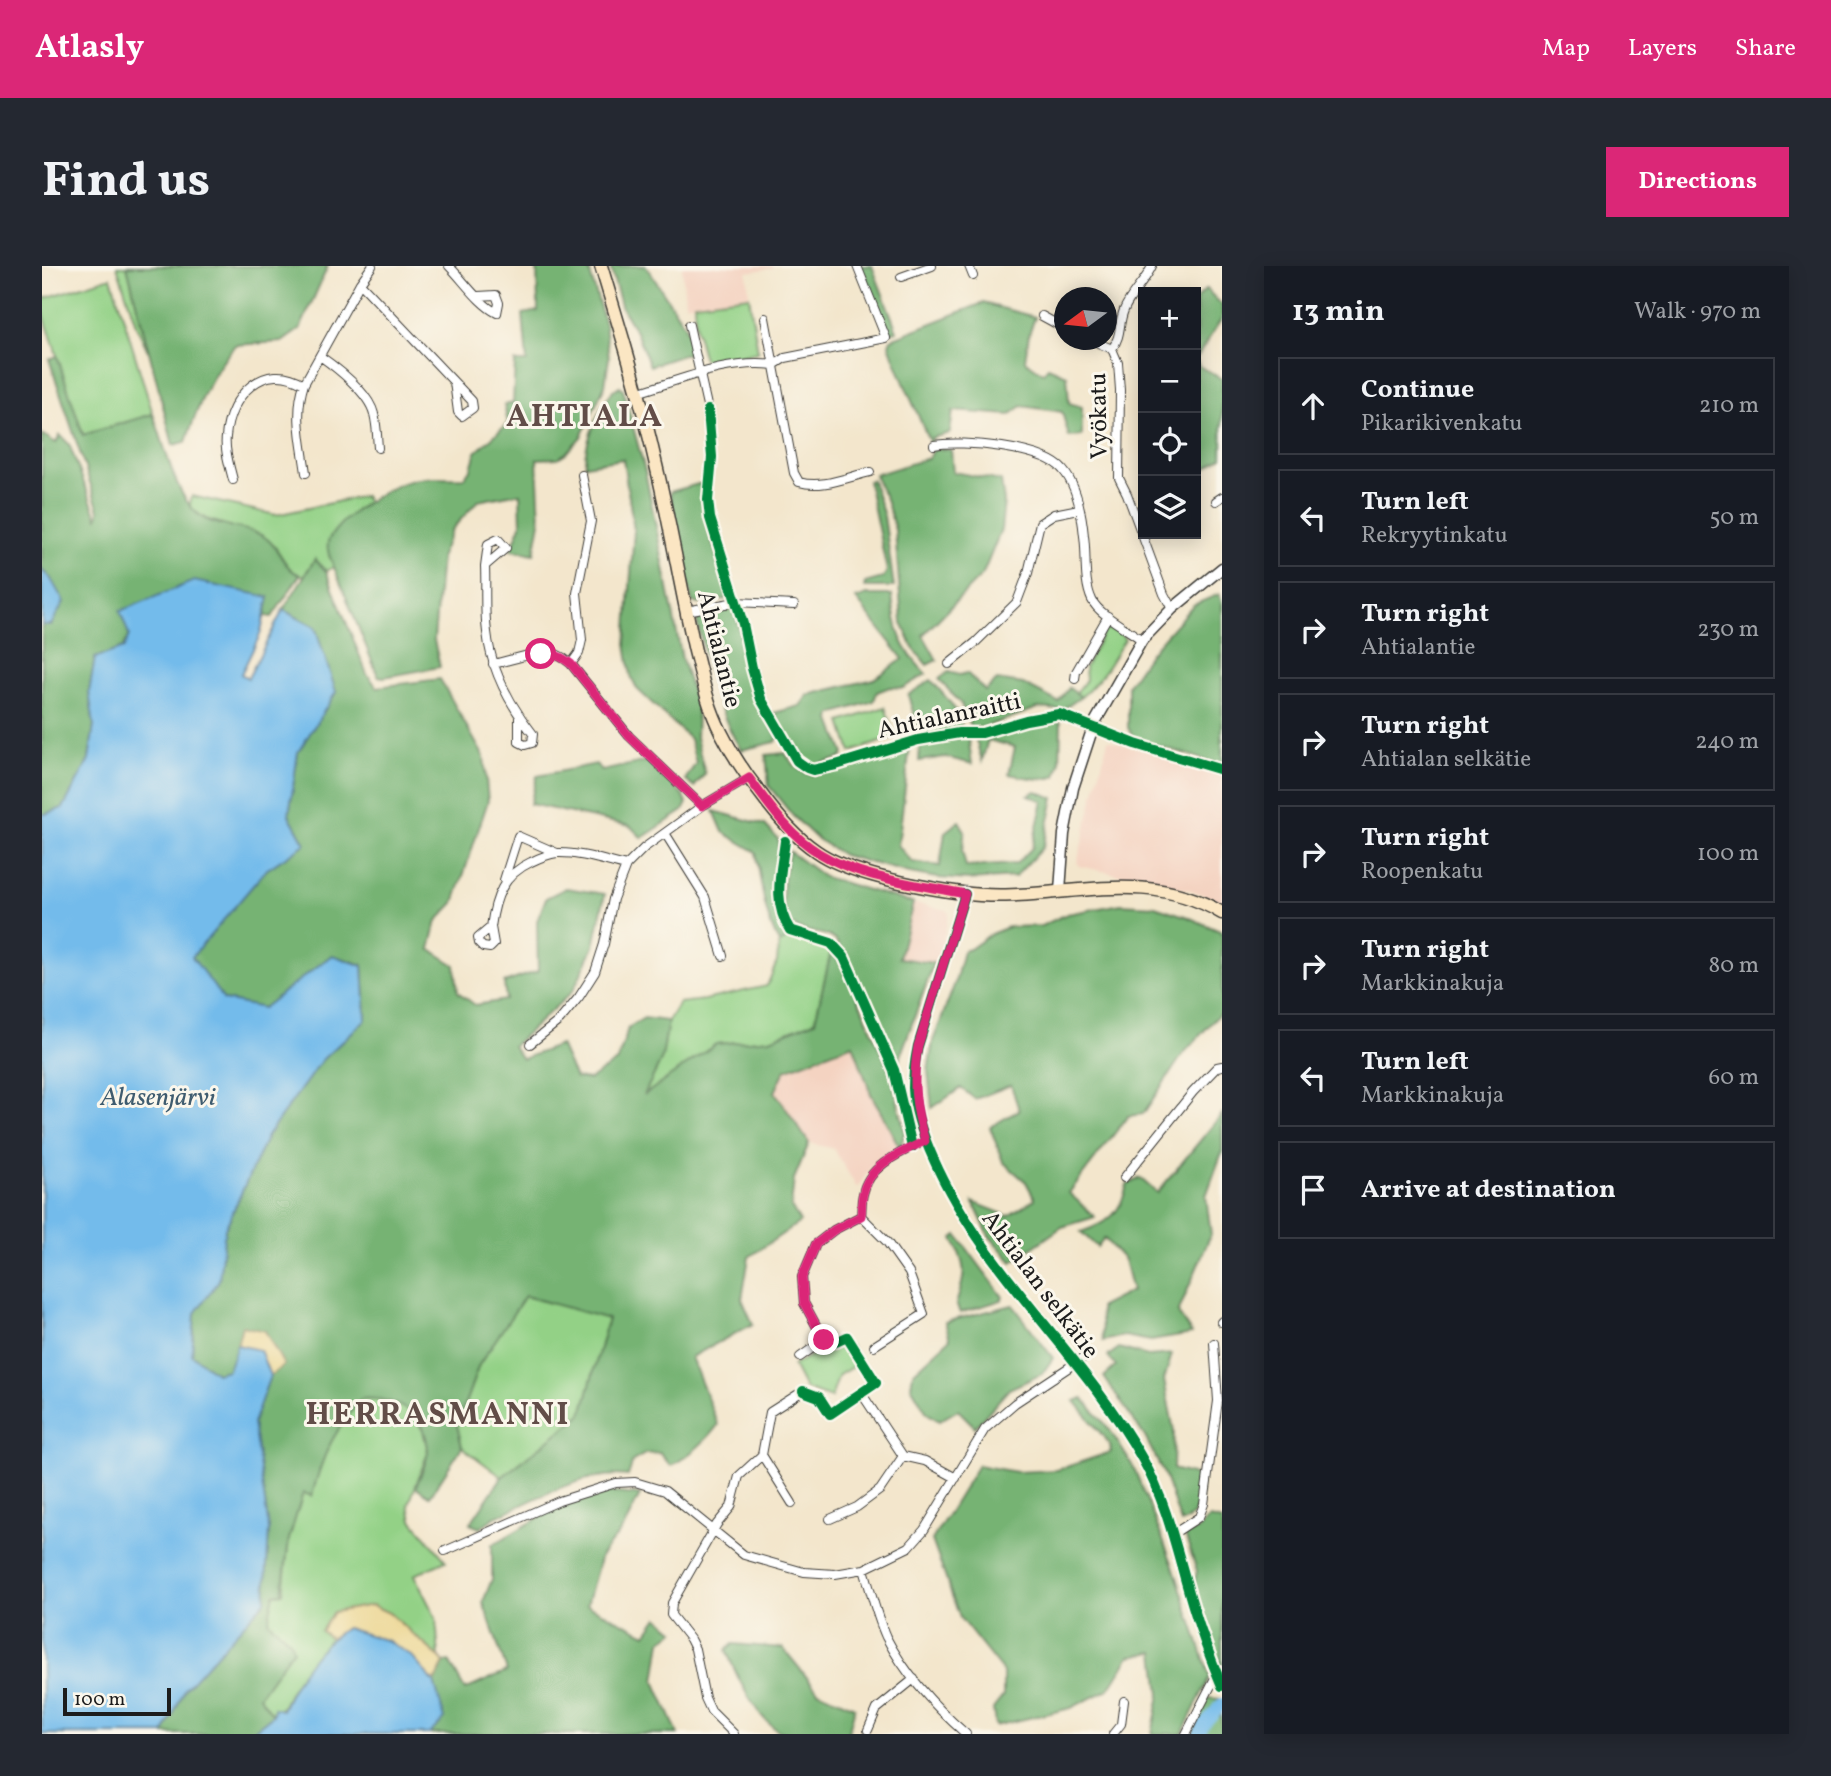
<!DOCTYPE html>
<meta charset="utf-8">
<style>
body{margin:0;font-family:Vollkorn,serif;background:#242831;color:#f1f3f6}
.controls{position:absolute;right:21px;top:21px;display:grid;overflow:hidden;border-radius:0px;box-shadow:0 4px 18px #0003}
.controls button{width:63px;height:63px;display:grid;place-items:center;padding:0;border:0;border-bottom:2px solid #363941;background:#171b24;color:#f1f3f6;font:35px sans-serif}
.compass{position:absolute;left:1012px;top:21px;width:63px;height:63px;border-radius:50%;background:#171b24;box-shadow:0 4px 18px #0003;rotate:255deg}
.scale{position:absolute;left:21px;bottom:18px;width:108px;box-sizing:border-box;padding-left:7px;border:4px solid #1c1c1c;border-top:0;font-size:19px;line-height:24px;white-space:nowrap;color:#1c1c1c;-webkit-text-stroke:5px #fbf7ec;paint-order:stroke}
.stop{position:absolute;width:21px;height:21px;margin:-16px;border:5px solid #db2777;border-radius:50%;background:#fff}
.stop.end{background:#db2777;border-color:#fff;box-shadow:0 2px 7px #0008}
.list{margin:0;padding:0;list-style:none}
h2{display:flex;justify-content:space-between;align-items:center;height:91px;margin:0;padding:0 28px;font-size:30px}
h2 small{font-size:23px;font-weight:400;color:#9ea1a6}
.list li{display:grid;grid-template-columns:46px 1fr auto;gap:21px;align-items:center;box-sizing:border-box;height:98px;margin:0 14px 14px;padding:0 14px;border:2px solid #363941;border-radius:0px}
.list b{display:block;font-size:26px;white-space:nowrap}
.list p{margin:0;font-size:23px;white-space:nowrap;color:#9ea1a6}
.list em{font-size:23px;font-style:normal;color:#9ea1a6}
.icon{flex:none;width:38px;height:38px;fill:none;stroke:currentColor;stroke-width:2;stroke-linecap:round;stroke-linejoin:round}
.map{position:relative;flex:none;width:1180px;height:1468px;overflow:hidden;border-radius:0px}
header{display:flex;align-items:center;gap:42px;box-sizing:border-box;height:98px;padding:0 35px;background:#db2777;color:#fff}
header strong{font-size:33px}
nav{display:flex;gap:38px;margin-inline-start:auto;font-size:24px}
.intro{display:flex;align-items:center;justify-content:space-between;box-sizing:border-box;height:168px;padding:0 42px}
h1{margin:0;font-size:49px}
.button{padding:18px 32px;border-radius:0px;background:#db2777;color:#fff;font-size:24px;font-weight:700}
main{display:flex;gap:42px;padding:0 42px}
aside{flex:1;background:#171b24;border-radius:0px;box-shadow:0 4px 18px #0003}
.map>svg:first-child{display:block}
.built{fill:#f4d3c1}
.green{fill:#93d186;stroke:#587651;stroke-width:2}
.forest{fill:#76b373;stroke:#496848;stroke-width:2}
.sand{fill:#eeda9e;stroke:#857b5d;stroke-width:2}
.water{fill:#73bbeb;stroke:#486c84;stroke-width:2}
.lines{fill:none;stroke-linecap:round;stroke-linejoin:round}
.river{stroke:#73bbeb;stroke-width:12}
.minor-casing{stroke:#3c3a36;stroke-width:10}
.tertiary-casing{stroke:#3c3a36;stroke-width:13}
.secondary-casing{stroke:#3c3a36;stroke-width:15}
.minor{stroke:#fff;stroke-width:8}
.tertiary{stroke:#fff;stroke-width:10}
.secondary{stroke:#fbe6c3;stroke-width:12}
.cycleway-casing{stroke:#fbf7ec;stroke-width:15}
.cycleway{stroke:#00873e;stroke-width:10}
.route{stroke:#db2777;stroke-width:9}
.labels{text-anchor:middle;stroke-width:6;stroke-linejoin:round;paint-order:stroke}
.street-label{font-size:24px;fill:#1c1c1c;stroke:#fbf7ec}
.water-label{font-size:26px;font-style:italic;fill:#3f5c6f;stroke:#fbf7ec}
.district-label{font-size:32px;font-weight:bold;letter-spacing:2px;fill:#624d48;stroke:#fbf7ec}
</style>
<header>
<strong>Atlasly</strong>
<nav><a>Map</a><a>Layers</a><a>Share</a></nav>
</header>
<div class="intro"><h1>Find us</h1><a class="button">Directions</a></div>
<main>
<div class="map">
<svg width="1180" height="1468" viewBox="0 0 1180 1468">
<rect width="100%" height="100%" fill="#fbf7ec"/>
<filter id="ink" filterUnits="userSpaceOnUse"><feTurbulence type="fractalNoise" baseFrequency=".0143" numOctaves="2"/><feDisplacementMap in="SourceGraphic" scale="14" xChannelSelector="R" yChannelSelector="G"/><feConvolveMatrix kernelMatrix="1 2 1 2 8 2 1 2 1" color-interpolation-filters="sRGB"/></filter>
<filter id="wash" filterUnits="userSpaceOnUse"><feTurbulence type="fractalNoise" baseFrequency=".00686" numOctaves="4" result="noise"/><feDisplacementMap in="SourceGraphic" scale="28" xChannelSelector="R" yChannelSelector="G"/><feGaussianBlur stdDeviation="1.57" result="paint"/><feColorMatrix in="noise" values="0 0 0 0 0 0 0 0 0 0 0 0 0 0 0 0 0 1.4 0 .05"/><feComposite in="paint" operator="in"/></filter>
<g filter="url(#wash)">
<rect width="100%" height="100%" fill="#f3e6cc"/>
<!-- built -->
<path class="built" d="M640,0h90l1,2 -26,4 2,24 -64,8z
M1066,474l114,33v129l-32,-12 -111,-24 -2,-3z
M871,637l34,7 2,3 -10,48 -5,2 -35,-4z
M811,777l18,51 29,54 -27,16 -16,24 -23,-39 -25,-6 -34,-51 10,-22z"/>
<!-- green -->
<path class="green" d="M75,0h10l21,85 -11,-23z
M69,11l42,137 -70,21 -41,-126v-10z
M707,30l9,56 -45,10 -9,-2 -8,-30 -2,-27z
M150,230l84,19 88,-19 3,7 -11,7 -27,45 5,12 -8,4 -11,-12 -11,17 -13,-5 -16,-24 -12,-11 -57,-17 -17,-12z
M1068,362l9,4 6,7c-13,21 -25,43 -44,58l-5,-4 10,-13 -1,-13 19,-36z
M843,441l10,30 -44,15 -10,-30z
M750,671l33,9 6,6 -16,69 -45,18 -54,5 -73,52 19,-38 6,-37 11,-18 25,-3 63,-14 10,-24 2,-19z
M482,1030l84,22 -26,96 -80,63 -40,-30 -5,-22 22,-60z
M788,1078l13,6 7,-4 9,17 -20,12 -8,23 -26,-9 -12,-23z
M335,1132l15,3 21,13 10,17 5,21 -19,52 3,16 34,41 -32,14 22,43 3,39 -50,-44 -68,18 10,7c-15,14 -28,32 -39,50 -7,11 -7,20 -19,27l-14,-19 33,-47 -2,-8 -22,-20 6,-27 9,-1 6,-54 14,-46 9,2c11,-43 21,-61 49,-96z"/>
<!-- forest -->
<path class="forest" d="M85,0h201l-28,63 -18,13 -47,3c-26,33 -36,58 -49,97l-13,3z
M495,0h51l17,58 4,34 -4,27 -24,52 -15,16 -8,5 -21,1 3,63 -6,32 -23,-4 10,-25 -1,-32 -42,8 -26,28 -11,27 -7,84 6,27 -56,10 -6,-1 -49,-121c-1,-5 -3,-10 0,-16 14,-24 63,-57 90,-60 15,-2 30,0 45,-1l7,-10 5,-16 32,-29 -4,-18 9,-2 2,-41h12l-4,-48 15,-3z
M568,0h36l39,60 7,26 -42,14 -14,-34 -14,-23z
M817,0h13l25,65 -9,3z
M1164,23l16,16v13l-26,41v-60z
M941,37l52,14 -6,17 -4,26 18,13 5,-6 19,8 2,28 13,4v29l-13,1 -7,-25 -40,-6 -12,9 -57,-4 -3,22 -19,5 3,10 17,2 2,22 48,9 3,20 -3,29 -18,44 -60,61 14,25 -10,5 -14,-17 -11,-25 -7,-93 -9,-31 -12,-24 55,-17 4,-7c-14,-37 -32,-70 -44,-107l2,-5z
M15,90l26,79 70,-21c12,30 23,90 52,105 18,9 41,7 58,17 16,9 19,32 37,39l-28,42 -7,-1 4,-19 -140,38 -6,13 -28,10 -6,34 5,33 -5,35 -26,48 -21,7v-190h10l-1,-46 -9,-9v-136l14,9 4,-8 9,9 29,75 1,-9 -50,-151z
M1154,93l3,7 23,13v78l-26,18z
M578,120l3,3 22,82 37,188 15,49 -1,30 9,36 -11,13 -9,-7 11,-17 -6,-24 -53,-50 -6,-12 -5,-33 8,-114 -11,-71 -38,6c-1,-20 16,-69 35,-79z
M830,214l12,36 10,71h-30l1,-4 18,-5 4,-7 -19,-90z
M663,216v28l2,18 25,70 -33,6 -7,-2 -22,-110z
M273,293l11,12 41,103 10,13 63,-8 44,78 4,44 -34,102 -17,18 -7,28 25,16 3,27 17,13 31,-5 -2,-17 34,-12 -1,-50 9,-23 20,-10 39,6 -11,52 -21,45 -60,55 9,13 38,-14 15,33 14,2 29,-20 10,-32 16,-10 24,3 -6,37 -18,37 72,-51 54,-5 45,-18 16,-69 11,11 49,110 14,59 -5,16 -29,-54 -18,-50 -68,26 -10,22 34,51 -15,36 -3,28 9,15 -51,35 -7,42 11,25 -62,33 27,68c-13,18 -28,30 -47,41l-11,-13 -15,1 -12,7 -5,15c-44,-6 -95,25 -135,42l-13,10 -10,-4 32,-47 80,-63 26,-95 -83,-23 -46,69 -22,60 5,22 -32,49 -14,-9c3,-10 12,-26 12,-37 -2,-37 -35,-54 -67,-51 -28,35 -38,53 -49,97l-9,-3 -14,46 -7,54 -8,1 -6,27 22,20 3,8 -34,47 14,19 -24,19h-85l21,-45 80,-88 4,-72 -16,-106 17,-48 -42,-5 -12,3 -24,-18 3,-42 24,-33 6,-51 42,-93 55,-76 44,-41 -3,-54 -31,-10 -69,53 -39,-8 -33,-43 75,-87 39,-26 -16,-29 9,-63 38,-60 -21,-65 -32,-17z
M1177,328l3,10v161l-87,-26 -7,-11v-43l22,-32 43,-48z
M825,329h25c3,35 9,53 34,79l-23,14 -13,-1 -13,5 -3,9 -42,13 -1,6 13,34 -3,4 -30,8 -13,-10 -24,-43 26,-7 8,-11 66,-16 29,-20 -47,-60z
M692,341l23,96 21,34 -2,5 -35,8c-25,-41 -33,-82 -44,-128l4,-8z
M906,406l12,3 7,-2 18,18 12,-11 26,4 35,18 11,-14 12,9 -19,13 -24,-2 -56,20 -11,-1 -10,-23 -22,-25z
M889,414c11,13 29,30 31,48l-42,8 -12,-41z
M1011,452l8,4 -1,42 -4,12c-13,6 -33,1 -47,-2l6,-27 -27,-7 -6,21 -6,-21 2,-4z
M926,470l4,28 -27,-7 -26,4 1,-18z
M868,480l-12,100 14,16 28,4 5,-34 14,-11 6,10 -3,19 4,17 50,-3 16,-16 11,-47 -15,-6 8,-4 18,7 -11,49 -28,30 -45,3 -33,-2 -28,-5 -66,-18 -26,-16 -24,-23 -24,-30 -3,-31 19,-2c8,12 15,20 28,22z
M605,495l36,34 4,8 -4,8 -41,27 -12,-12 -100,-22 7,-28 59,-12 6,7z
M672,545l51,14 14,15c-2,33 -13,72 13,97l-13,6c-15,-28 -18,-60 -23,-91l-33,-20z
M747,585l35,26 89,26 -14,55 35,5 -38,105 -51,-113c-3,-4 -6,-10 -9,-14 -9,-10 -31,-7 -42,-15 -20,-12 -8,-56 -5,-75z
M1079,638l34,2 33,11 34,15v79l-39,43 -40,60 -15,2 -59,77 26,24 -33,10 -50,35 -23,-26 -16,-34 35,14 27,-17 -9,-17 -23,-20 -13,-35 29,-17 -8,-25 -36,14 -14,-11 -29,20 -4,-37 5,-30 22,-58 8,-32 7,-2 21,-15 17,-7 33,-1 26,-12z
M1180,848v38l-16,44 5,38 -33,79 14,21 -41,7 -27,-5 -21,5 -3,-34 32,-16 -8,-31 -20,-22 -7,9 -16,-15c28,-10 39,-17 46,-47l13,-7 17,15z
M915,969l46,62 -1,3 -42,13 -4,-9c11,-33 10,-35 -3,-66z
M971,1039l40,53 -11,16 -33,15 -34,38 -17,-17 -19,11 -12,-8 -16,-27 2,-13 37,-34 -5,-17z
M1077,1082l29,8 24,-2 -8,26 10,51 -1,38 29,8c-2,19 0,38 -21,46l-17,-49 -19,-37 -41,-60 12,-11 -8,-10z
M1041,1132l27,32 24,38 39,97 37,112 -28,57h-30l8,-39 -5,-43 -25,4 -21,33 -38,19 -76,18 -2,-17 10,-13v-24l-43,-54 -28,-78 46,-75 38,7 41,-2 54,-18 -1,-7 -35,-44z
M565,1226l33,3 -16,32 -23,28 -14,50 59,29 12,-17 17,14 -14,10 -6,40 23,53h-249l15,-15 -10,-37 10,-19 5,-2 16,29 42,-19 -24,-69 9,-23v-34c36,-20 73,-47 115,-53z
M1167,1252l13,3v152l-30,-82 5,-20 -12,-36 15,-7z
M691,1378l50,4 35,43 37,16 -7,27c-15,0 -49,0 -62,0 -28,-8 -50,-60 -60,-84z
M1166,1432l12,1 2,35h-30z"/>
<!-- sand -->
<path class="sand" d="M200,1060l23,5 19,34 -14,11 -10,-26 -23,-5z
M330,1339l17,8 50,44 5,6 -10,19 -23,-26 -65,-28 -15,10 -10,-7 12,-19z"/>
<!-- water -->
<path class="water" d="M0,304l9,9 13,23 -13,23h-9z
M152,315l75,16 -9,38 -19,39 7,4 35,-68 32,17 21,65 -38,60 -9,63 16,29 -39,26 -74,87 32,43 39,8 69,-53 31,11 3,53 -44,41 -55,76 -42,93 -6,51 -24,33 -3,42 24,18 12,-3 9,-25 23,5 10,26 -17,47 16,106 -4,72 -80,88 -21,45h-122v-919l21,-7 26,-48 5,-35 -5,-33 6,-34 29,-10 5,-13 -9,-24z
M304,1362l42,13 23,15 23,26 11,37 -16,15h-180l24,-19 1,-7 8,2c14,-32 34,-63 64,-82z"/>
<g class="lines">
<!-- river -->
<path class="river" d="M1157,1468l4,-9 19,-21"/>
</g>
</g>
<g filter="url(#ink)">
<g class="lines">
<defs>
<path id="minor" d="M407,0c15,15 30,38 48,47l2,-10 -3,-8 -18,1
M927,0l4,10
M1110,0c-7,16 -21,27 -28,44 -6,15 -2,25 -12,39l6,14 2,27 -1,88 8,16 37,100 8,15
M859,11l31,-11
M318,17l94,99 4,30 4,4 11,-8 -1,-7 -18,-19
M1000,50l22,12
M723,52l29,155 5,9c23,7 48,-5 71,-10
M647,59l19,85
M1049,74l21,9
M278,90c17,12 49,37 54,58 3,11 3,23 4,34
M732,99l11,-7 101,-20 -29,-72
M595,127c43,-13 91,-34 137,-28
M892,179c28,-5 110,2 129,25 14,16 19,45 21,66 3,19 -1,45 8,64 6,14 37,30 50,40
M264,207c-4,-30 -12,-59 -2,-89l56,-101 12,-17
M191,214c-3,-13 -9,-30 -7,-43 3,-41 38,-78 78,-53
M1174,235l6,-4
M443,300l3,-22 10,-5 8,9 -21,18c1,22 -1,44 2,66 4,37 23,73 46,102l-1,9 -7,2 -6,-3v-25
M644,345l50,-9 58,3
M451,398c16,-3 42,-13 58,-11 8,1 14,6 20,11l58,72 73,70
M529,398l8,-11 3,-13 -5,-47 14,-72 -9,-46
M907,398l26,-21 42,-41 11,-29 12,-50 14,-9 25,-5
M1033,413l1,-7 32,-56
M623,567l40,64 18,59
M462,614l14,-44 39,17
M449,661l3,17 -4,4 -7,-1 -4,-4 -1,-5 13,-11c4,-30 12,-52 40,-65 8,-4 17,-8 26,-9 22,-1 48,8 69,13
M488,778l30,-24 19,-23 16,-25 9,-28 9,-45 13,-33 18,-18 58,-42 47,-28
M1082,912l69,-86 24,-25 5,-1
M819,950l26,26 22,31 15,41 -50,32
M819,950c1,-7 0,-15 2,-22 5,-29 39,-42 62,-53
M1179,1056l1,-1
M758,1091l24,-17 -20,-37 -2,-26 14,-33 18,-14 27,-14
M820,1128l41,62
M720,1189l8,-43 33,-21
M720,1189l30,48
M861,1190l22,5 31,17
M788,1253l27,-12 23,-17 23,-34
M1131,1268l26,-17 5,-13 14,-103 -4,-58
M403,1285l114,-50 57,-18 19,-1 30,9 79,64 60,17 31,2 29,-5 45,-22 15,-17 61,-101 30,-26 71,-47
M822,1303c7,23 12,46 22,68 19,37 49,70 80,97
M826,1464l9,-21 37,-30
M692,1468l-23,-23 -6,-13 -10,-49 -5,-10 -19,-24 1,-12 45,-79 14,-17 8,-31 23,-21
M1071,1468l8,-10 3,-23
M1144,1468l31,-60"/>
<path id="tertiary" d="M1018,625l4,-57 9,-46 21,-64 48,-84 30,-31 50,-41
M923,628l-47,152c-3,14 -5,28 -5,42 1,25 11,50 21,72 50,113 149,193 209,300 25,45 35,97 50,146 8,27 18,54 29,80"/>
<path id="secondary" d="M559,0c20,66 40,132 55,199 15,62 25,125 39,186 7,27 13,56 26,81 11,22 25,43 40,62 16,22 33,42 55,57 34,24 104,36 146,42 89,13 176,-31 260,20"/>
</defs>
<!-- minor casing -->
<use href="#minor" class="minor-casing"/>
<!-- tertiary casing -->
<use href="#tertiary" class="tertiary-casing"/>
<!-- secondary casing -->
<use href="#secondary" class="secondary-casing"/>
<!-- minor -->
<use href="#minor" class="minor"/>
<!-- tertiary -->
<use href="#tertiary" class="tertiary"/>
<!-- secondary -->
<use href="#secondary" class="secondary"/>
<defs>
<path id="cycleway" d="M666,144l4,47 -4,43 2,18 33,106 9,44 9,31 36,62 10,7 6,2 23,-5 82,-25 41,-7h23l44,-13 33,-6 76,30 87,26
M743,575c-4,32 -13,61 5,89l41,13 13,14 50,113 18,77
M923,628l-47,152c-3,14 -5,28 -5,42 1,25 11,50 21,72 50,113 149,193 209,300 25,45 35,97 50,146 8,27 18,54 29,80
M761,1125l16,6 11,17 46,-31 -29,-46 -11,5 -12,-2"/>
</defs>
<!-- cycleway casing -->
<use href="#cycleway" class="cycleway-casing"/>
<!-- cycleway -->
<use href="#cycleway" class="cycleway"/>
</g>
</g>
<g class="lines" filter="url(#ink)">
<!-- route -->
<path class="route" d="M499,388c13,-1 20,2 30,10l58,72 73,70 47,-28c20,27 40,57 70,75 42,26 98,31 146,41l-47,152c-6,36 -3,60 7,95 -23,11 -57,24 -62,53 -2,7 -1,15 -2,22l-27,14 -18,14 -14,33 2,26 20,37"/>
</g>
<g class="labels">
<!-- street labels -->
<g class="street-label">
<text transform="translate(1056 150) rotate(-91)" y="8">Vyökatu</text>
<text transform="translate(678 383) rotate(76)" y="8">Ahtialantie</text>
<text transform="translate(907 449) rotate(-12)" y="8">Ahtialanraitti</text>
<text transform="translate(999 1018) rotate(53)" y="8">Ahtialan selkätie</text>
</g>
<!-- water labels -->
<g class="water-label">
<text x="116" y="839">Alasenjärvi</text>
</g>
<!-- district labels -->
<g class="district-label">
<text x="543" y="160">AHTIALA</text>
<text x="396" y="1158">HERRASMANNI</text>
</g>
</g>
</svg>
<div class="controls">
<button>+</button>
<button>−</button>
<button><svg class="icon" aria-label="locate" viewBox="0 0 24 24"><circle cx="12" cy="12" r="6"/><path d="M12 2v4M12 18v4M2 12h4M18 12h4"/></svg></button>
<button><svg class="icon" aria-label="layers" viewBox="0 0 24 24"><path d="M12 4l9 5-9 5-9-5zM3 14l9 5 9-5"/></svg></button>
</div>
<svg class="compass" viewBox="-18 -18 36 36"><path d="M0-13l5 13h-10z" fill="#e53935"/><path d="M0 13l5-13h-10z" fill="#9ea1a6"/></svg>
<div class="scale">100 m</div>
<div class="stop" style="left:499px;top:388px"></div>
<div class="stop end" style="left:782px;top:1074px"></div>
</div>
<aside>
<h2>13 min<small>Walk · 970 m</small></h2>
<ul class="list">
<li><svg class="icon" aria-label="ahead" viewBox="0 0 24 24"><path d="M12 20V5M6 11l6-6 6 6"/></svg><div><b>Continue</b><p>Pikarikivenkatu</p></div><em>210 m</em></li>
<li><svg class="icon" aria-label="left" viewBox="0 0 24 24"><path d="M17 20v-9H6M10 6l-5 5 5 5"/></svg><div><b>Turn left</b><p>Rekryytinkatu</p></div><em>50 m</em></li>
<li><svg class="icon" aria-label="right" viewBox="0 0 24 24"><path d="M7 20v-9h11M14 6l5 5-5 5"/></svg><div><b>Turn right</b><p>Ahtialantie</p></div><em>230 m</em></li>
<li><svg class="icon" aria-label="right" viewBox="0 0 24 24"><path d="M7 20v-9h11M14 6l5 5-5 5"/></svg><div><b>Turn right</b><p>Ahtialan selkätie</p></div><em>240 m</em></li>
<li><svg class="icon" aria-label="right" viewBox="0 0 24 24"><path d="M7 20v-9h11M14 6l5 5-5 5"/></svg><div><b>Turn right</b><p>Roopenkatu</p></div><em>100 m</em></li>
<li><svg class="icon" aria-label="right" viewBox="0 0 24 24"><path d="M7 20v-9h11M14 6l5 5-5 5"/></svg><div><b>Turn right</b><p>Markkinakuja</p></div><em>80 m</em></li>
<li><svg class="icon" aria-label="left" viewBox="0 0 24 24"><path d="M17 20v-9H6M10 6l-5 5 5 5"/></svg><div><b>Turn left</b><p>Markkinakuja</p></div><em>60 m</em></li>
<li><svg class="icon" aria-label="arrive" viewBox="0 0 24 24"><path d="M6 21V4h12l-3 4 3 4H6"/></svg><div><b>Arrive at destination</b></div></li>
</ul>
</aside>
</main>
